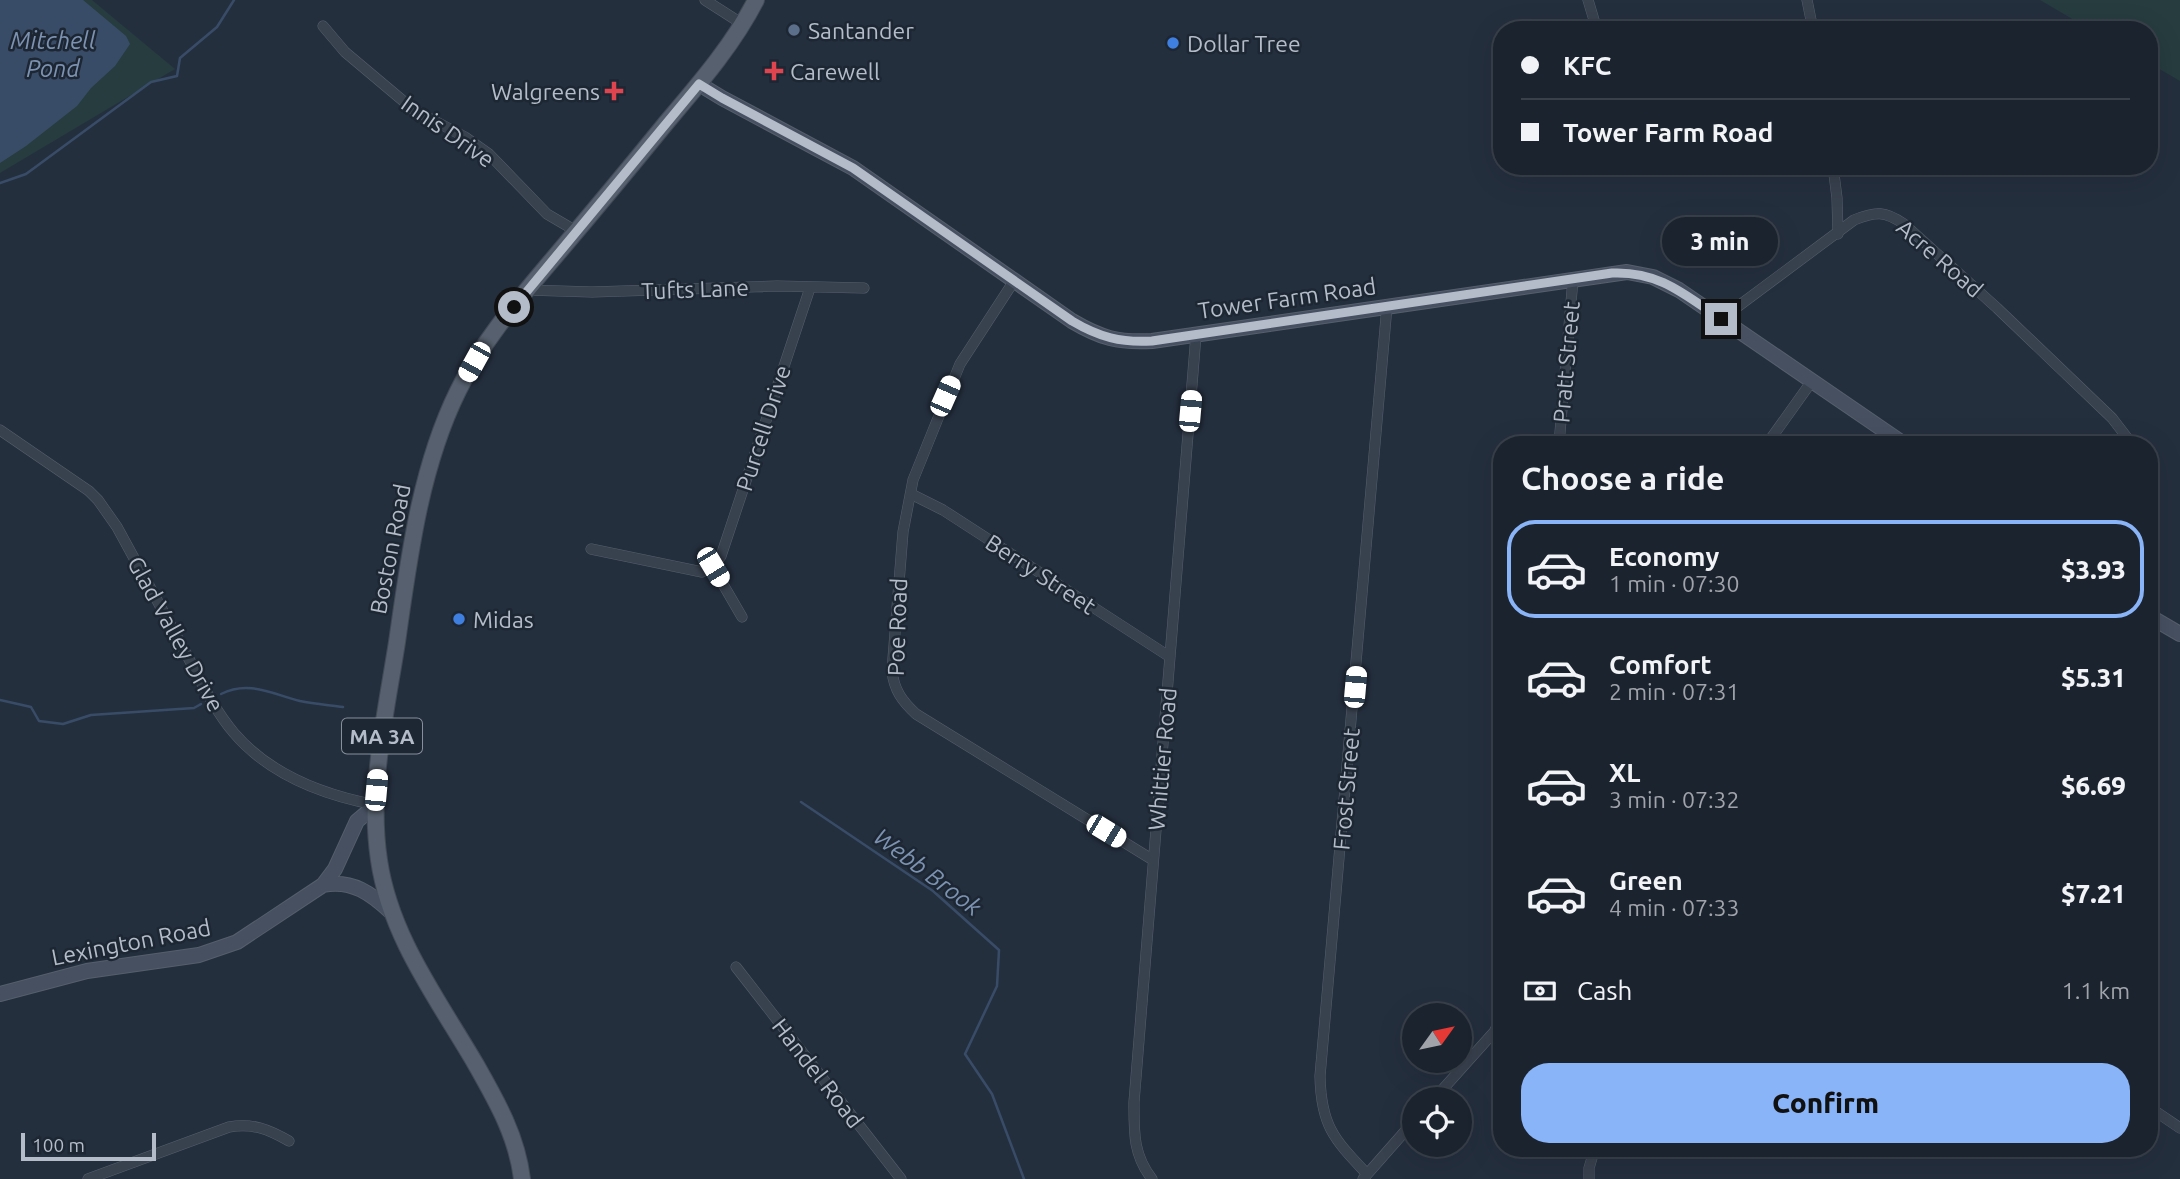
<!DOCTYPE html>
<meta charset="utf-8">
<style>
:root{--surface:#1b232e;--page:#242b36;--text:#f1f3f6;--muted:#a0a4aa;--line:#39404a;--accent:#8ab4f8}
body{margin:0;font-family:Ubuntu,sans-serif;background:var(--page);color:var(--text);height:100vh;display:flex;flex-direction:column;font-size:26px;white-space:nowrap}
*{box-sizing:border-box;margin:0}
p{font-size:23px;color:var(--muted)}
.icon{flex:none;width:38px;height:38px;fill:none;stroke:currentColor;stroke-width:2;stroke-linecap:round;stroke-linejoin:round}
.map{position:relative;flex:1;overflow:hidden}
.sheet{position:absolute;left:1493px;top:436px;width:665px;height:721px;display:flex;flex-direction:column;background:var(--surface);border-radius:28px;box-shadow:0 7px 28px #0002,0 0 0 2px var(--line)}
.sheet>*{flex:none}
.top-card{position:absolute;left:1493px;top:21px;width:665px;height:154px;border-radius:28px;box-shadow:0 7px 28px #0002,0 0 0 2px var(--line);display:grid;align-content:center;height:154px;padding:0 28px;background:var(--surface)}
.needle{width:46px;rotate:57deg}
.buttons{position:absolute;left:1402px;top:1003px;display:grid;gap:14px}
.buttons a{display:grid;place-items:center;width:70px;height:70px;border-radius:50%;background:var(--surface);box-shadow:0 7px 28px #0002,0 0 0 2px var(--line);font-size:35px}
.scale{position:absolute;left:21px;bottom:18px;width:135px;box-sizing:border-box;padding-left:7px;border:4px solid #b4bcc9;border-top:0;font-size:19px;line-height:24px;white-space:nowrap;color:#b4bcc9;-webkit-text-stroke:5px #1d2633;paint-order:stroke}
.end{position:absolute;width:32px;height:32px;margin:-16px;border:9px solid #b4bcc9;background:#111;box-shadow:0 0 0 4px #111}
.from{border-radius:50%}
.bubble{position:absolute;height:49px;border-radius:24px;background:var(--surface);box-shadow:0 7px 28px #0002,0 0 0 2px var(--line);font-size:23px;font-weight:800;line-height:49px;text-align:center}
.car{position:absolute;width:21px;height:42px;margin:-21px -10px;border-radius:9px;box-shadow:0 0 5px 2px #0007;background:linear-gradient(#fff 24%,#345 0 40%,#fff 0 76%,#345 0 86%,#fff 0)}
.top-card b{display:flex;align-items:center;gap:24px;height:66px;font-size:26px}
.top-card b+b{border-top:2px solid var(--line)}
.top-card i{width:18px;height:18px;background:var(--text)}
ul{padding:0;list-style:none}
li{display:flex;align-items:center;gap:21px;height:98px;margin:0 14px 10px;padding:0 14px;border:4px solid transparent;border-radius:28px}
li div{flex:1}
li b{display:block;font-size:26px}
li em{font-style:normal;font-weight:800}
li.selected{border-color:var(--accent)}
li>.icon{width:63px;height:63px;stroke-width:1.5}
h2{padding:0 28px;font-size:32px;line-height:84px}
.pay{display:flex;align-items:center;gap:18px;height:77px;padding:0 28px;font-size:26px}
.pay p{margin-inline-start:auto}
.action{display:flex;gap:14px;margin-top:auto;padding:14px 28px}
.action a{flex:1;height:80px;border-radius:28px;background:var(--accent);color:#111;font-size:28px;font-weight:800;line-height:80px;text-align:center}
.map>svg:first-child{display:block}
.green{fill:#263c3f}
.water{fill:#394c67}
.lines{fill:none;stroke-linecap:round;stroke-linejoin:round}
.stream{stroke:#394c67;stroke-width:2.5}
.street-casing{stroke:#565f6c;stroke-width:11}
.secondary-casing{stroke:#565f6c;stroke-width:16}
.primary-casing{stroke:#414a57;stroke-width:18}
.street{stroke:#38414e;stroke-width:10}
.secondary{stroke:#465061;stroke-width:14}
.primary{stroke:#56606e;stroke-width:16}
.route{stroke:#b4bcc9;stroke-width:9}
.service-dot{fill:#5c6f8a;stroke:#1d2633;stroke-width:2.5}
.shop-dot{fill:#3f7fe0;stroke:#1d2633;stroke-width:2.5}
.health-dot{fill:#e0444e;stroke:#1d2633;stroke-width:2.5}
.labels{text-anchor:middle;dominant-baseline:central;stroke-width:5;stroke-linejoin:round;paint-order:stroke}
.shield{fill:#1d2633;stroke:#878f9c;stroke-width:2}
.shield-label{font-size:21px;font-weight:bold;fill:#b4bcc9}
.poi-label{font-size:23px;fill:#b4bcc9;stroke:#1d2633;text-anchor:start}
.street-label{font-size:23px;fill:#b4bcc9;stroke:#1d2633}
.water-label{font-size:24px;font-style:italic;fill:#7c92b1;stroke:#1d2633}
</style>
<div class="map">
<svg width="2180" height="1179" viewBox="0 0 2180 1179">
<rect width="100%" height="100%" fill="#242f3e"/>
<path class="green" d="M0,0H92L175,69L0,173Z
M2040,0H2180V81L2149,63V30H2091Z"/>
<path class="water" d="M0,0H83L126,36L130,44L115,66L91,88L77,106L26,146L0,163Z"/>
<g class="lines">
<path class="stream" d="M0,183L26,174L151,82L177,76L180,58L217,27L234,0
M221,694C249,680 272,694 300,701C314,704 329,705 343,707
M0,700L31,707L39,721L63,724L91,715L194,708L201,704
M801,802L933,891L999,950L997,986L965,1054L992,1094L1024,1179"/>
<defs>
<path id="street" d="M705,0L744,25
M1588,0L1597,30
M1807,0L1813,30
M323,26L345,52L414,110L465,137L489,154L547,214L576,231
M1833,166L1837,198L1838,234
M1014,281L960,364L913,480L903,532L892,671C894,690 902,701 916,714L1153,860
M527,290L592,292L777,286L864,288
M1721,319L1854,220C1876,211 1885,211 1904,224L1997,308L2112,418L2132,444
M0,430L89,491L98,500L117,527C139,567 160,606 182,646C198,675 212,707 234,733C270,775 323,795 376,805
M1559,444L1573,279
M1767,444L1812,381
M911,494L943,510L1170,657
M591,549L702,572L713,567L742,617
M713,567L721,556L810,288
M736,967L901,1179
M1434,1099L1494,1032L1502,1017
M2149,1107L2180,1128
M1367,1174C1334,1139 1321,1126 1320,1076L1387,306
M88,1179L229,1127C253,1123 268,1129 289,1141
M1152,1179C1133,1155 1134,1132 1134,1102L1196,335
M1363,1179L1414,1121
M1589,1179V1168L1595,1148"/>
<path id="secondary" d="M699,84L722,98L853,168L1072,321C1101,338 1118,343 1152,341L1627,272L1653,277L1679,290L1904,444
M2149,616L2180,634
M323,885C352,879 372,894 392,913
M0,994L87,971L199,955L237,942L323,885L335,869L357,821L376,805"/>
<path id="primary" d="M522,1179C517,1136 496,1100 475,1063C437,998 390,936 379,860C368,788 386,713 397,642C409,558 420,468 458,391C480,345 514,305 547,266C587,219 627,171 666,123C699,84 733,45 756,0"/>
</defs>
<use href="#street" class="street-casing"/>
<use href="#secondary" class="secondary-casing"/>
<use href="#primary" class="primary-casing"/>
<use href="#street" class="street"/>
<use href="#secondary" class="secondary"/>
<use href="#primary" class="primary"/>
</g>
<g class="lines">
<path class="route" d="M514,307L699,84L722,98L853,168L1072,321C1099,337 1121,343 1152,341L1612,273C1659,271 1684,294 1721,319"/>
</g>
<circle class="service-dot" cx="794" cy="30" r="7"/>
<g class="shop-dot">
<circle cx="1173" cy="43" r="7"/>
<circle cx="459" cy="619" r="7"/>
</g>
<g class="health-dot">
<path d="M770.5 60.5h7v7h7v7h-7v7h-7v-7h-7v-7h7z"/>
<path d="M610.5 80.5h7v7h7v7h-7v7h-7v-7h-7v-7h7z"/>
</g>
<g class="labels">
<rect class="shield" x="342" y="718.5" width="80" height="35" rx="5"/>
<g class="shield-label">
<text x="382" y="736">MA 3A</text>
</g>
<g class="poi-label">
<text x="808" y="30">Santander</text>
<text x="1187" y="43">Dollar Tree</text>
<text x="790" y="71">Carewell</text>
<text x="600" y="91" text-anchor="end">Walgreens</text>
<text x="473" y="619">Midas</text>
</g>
<g class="street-label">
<text transform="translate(448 131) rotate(35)">Innis Drive</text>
<text transform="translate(1940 258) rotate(41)">Acre Road</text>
<text transform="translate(695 289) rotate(-2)">Tufts Lane</text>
<text transform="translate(1287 298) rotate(-8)">Tower Farm Road</text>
<text transform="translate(1566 362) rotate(-85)">Pratt Street</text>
<text transform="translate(763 428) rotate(-72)">Purcell Drive</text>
<text transform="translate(390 549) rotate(-79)">Boston Road</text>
<text transform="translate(1041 574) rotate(33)">Berry Street</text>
<text transform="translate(897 627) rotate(-88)">Poe Road</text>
<text transform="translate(176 634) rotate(61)">Glad Valley Drive</text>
<text transform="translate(1162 759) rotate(-85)">Whittier Road</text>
<text transform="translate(1346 789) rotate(-85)">Frost Street</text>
<text transform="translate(131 942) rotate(-11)">Lexington Road</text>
<text transform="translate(818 1073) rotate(52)">Handel Road</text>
</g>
<g class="water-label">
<text x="53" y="40">Mitchell<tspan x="53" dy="28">Pond</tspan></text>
<text transform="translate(928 872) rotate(37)">Webb Brook</text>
</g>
</g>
</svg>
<div class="buttons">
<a><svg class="needle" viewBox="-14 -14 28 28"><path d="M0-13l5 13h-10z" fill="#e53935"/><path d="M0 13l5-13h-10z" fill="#a0a4aa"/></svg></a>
<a><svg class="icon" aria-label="locate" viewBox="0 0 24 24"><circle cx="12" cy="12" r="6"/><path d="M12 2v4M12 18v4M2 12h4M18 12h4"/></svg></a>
</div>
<div class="scale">100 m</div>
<i class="end from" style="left:514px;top:307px"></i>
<i class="end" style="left:1721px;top:319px"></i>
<div class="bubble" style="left:1662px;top:217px;width:116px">3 min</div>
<i class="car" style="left:474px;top:362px;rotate:209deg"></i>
<i class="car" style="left:945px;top:396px;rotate:24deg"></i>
<i class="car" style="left:1190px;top:411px;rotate:5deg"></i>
<i class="car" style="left:713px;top:567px;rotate:149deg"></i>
<i class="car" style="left:1355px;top:687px;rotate:5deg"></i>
<i class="car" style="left:376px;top:790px;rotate:5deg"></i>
<i class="car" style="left:1106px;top:831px;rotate:121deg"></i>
<div class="top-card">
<b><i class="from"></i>KFC</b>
<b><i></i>Tower Farm Road</b>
</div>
<section class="sheet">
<h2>Choose a ride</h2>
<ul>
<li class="selected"><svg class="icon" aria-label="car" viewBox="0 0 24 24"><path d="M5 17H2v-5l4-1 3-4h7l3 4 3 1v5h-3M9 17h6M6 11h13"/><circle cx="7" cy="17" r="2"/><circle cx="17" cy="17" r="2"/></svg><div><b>Economy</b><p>1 min · 07:30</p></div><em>$3.93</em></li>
<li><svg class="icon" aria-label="car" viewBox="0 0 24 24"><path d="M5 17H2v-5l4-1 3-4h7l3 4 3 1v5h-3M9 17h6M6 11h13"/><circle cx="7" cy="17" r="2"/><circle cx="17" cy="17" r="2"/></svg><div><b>Comfort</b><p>2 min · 07:31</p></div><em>$5.31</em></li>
<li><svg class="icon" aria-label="car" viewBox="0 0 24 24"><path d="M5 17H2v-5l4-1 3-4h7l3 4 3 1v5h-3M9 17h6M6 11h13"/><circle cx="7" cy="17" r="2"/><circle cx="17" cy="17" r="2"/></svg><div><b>XL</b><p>3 min · 07:32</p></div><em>$6.69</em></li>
<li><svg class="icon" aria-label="car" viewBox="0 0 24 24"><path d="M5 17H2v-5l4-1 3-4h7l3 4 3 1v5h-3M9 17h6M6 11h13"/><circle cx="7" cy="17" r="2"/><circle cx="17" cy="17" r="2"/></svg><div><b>Green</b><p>4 min · 07:33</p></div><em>$7.21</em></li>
</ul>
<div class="pay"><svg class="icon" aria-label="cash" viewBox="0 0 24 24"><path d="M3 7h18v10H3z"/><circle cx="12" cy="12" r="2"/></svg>Cash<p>1.1 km</p></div>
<div class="action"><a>Confirm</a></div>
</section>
</div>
